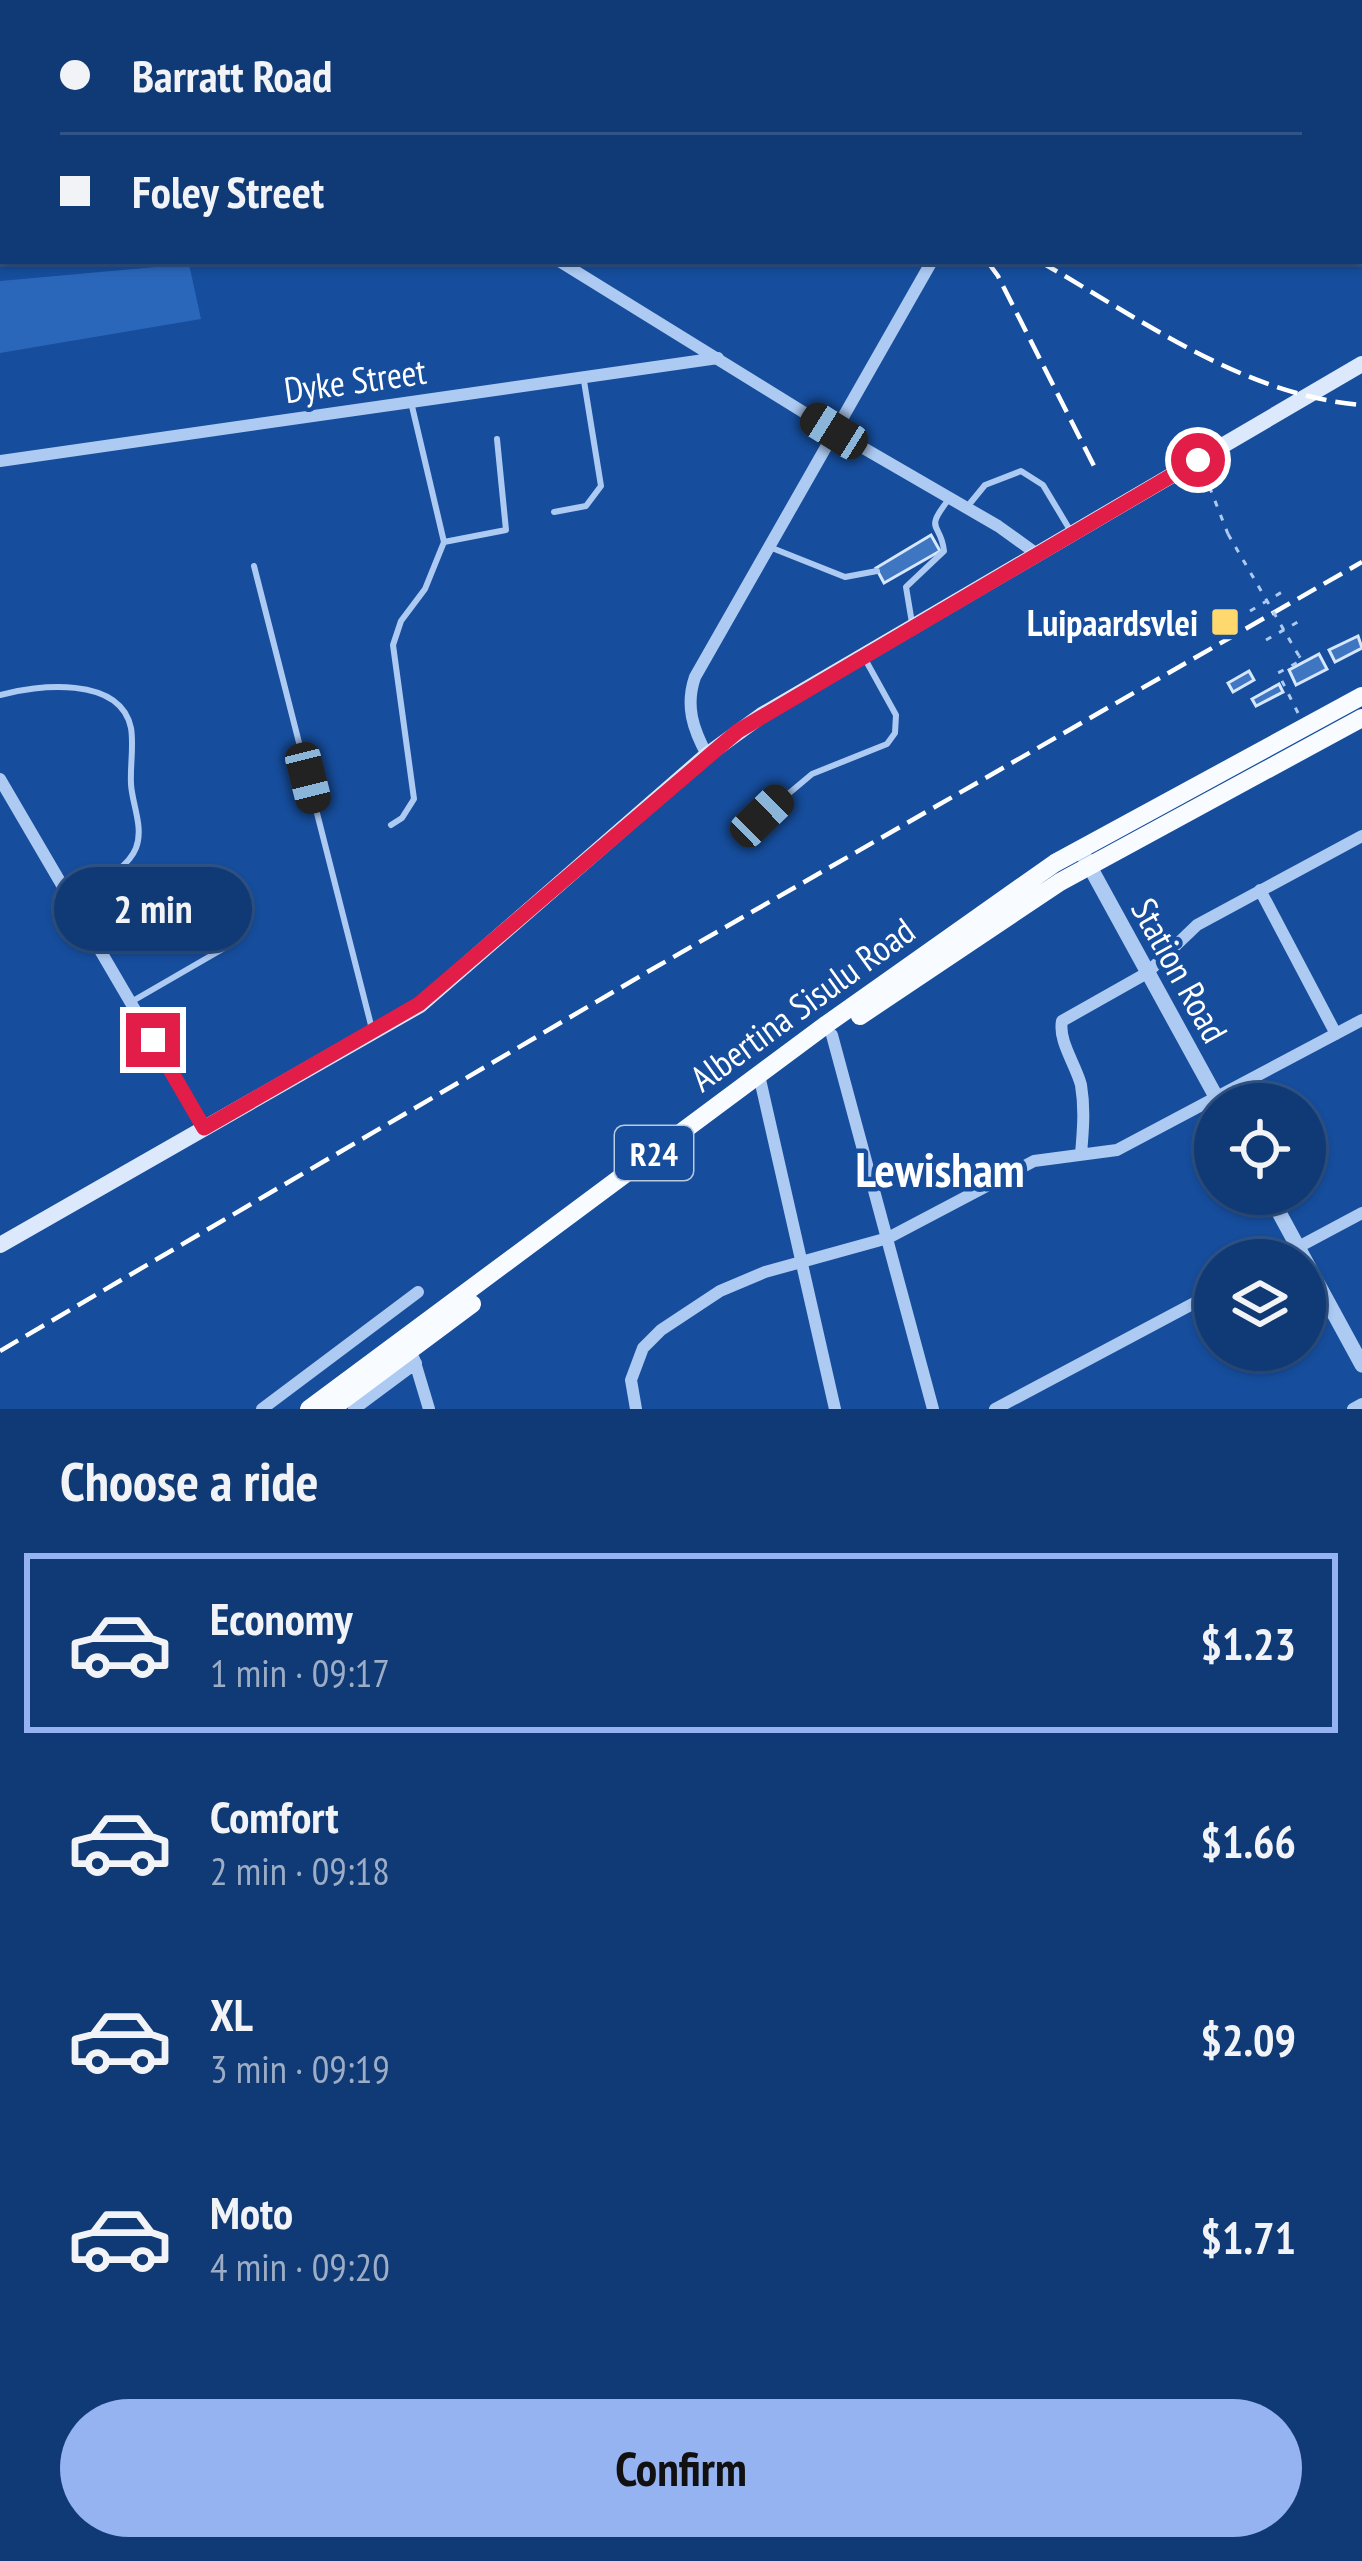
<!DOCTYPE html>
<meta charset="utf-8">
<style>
:root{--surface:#103a75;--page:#19417a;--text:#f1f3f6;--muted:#9cadc5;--line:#305487;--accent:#95b2f1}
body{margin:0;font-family:"PT Sans Narrow",sans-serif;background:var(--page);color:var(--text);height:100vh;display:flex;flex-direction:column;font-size:45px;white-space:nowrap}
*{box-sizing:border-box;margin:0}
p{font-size:39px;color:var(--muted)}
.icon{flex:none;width:66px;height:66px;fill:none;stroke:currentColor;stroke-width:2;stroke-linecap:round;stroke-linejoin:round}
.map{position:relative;height:1409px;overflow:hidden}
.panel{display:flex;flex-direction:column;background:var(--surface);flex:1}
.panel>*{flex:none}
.top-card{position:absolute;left:0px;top:0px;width:1362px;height:264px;box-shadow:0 3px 9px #0004,0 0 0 3px var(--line);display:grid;align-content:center;height:264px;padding:0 60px;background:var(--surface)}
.buttons{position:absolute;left:1194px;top:1083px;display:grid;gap:24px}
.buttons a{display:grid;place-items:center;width:132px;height:132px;border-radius:50%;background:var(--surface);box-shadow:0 3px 9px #0004,0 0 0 3px var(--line);font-size:60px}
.end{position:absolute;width:54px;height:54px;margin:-27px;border:15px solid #e11d48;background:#fff;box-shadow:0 0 0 6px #fff}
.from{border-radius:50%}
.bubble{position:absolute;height:84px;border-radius:42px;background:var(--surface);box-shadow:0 3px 9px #0004,0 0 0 3px var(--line);font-size:39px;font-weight:700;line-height:84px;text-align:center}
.car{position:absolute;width:36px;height:72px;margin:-36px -18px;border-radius:15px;box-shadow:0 0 9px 3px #0007;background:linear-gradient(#222 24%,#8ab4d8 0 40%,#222 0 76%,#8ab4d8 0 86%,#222 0)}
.top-card b{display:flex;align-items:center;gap:42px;height:114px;font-size:45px}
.top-card b+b{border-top:3px solid var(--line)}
.top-card i{width:30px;height:30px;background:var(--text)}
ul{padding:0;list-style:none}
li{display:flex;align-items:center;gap:36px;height:180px;margin:0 24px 18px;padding:0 36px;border:6px solid transparent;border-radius:0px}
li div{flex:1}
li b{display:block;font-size:45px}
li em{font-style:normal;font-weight:700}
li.active{border-color:var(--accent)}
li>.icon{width:108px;height:108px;stroke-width:1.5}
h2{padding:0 60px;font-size:54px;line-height:144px}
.button{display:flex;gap:24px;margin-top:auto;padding:24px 60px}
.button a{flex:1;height:138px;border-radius:72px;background:var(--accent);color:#111;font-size:48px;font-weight:700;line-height:138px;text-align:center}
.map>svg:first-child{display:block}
.green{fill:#2a66b9}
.building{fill:#3f76c2;stroke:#d5e6fd;stroke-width:3}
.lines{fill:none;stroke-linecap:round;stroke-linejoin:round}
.path{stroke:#adcaf2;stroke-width:3;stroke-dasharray:6 9;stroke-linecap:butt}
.service{stroke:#adcaf2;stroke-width:6}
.minor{stroke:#adcaf2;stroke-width:12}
.tertiary{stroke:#adcaf2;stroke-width:15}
.secondary{stroke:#dce9fc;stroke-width:16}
.primary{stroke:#f8fbff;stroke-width:18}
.rail{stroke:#fff;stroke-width:4.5;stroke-dasharray:21 9;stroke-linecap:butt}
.path-bridge{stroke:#adcaf2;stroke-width:3;stroke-dasharray:6 9;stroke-linecap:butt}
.route{stroke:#e11d48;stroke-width:15}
.poi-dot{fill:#ffd96e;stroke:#164d9c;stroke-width:4.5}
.labels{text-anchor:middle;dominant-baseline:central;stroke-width:9;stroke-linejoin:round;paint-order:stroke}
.shield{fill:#164d9c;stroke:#b9cae1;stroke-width:3}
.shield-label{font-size:33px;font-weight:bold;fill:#fff}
.street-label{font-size:36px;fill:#fff;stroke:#164d9c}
.poi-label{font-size:36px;font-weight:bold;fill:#fff;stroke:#164d9c;text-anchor:end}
.district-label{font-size:48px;font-weight:bold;fill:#fff;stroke:#164d9c}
</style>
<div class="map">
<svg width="1362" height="1409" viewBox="0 0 1362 1409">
<rect width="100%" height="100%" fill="#164d9c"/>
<path class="green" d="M189,264L201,319L0,353V281Z"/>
<path class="building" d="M931,535L940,551L884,583L876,568Z
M1358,636L1362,648L1335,662L1329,650Z
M1319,654L1327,669L1296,685L1289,670Z
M1249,671L1254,680L1233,692L1228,683Z
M1279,684L1283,692L1256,706L1252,699Z"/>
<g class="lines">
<path class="path" d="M1204,473L1228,534
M1250,611L1287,589
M1266,640L1303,619
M1298,713L1278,673L1302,660L1299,656"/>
<path class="service" d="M1359,97L1362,92
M967,507L985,485L1021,471L1043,485L1070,530
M554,512L586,506L601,486L584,381
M444,542L506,530L497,439
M772,548L845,577L877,571
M254,566L372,1029
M912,623L906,587L944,551C941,522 923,532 949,499
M0,695C36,685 120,675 131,728C134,746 130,765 131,784C132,804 144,827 136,848C127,871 92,886 72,900
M762,816L812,774L887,744L895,733L896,715L865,659
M391,825L402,818L414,799L393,645L401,621L425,589L444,542L411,402
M131,1002L233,943"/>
<path class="minor" d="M128,0L129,3
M1073,0L1078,3
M1359,167L1362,169
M559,261L834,431L998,526L1037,554
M0,461L718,358
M707,755C693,729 685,706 695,677L932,261
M0,779L204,1128
M1260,890L1336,1034
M832,1035L933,1409
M759,1075L835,1409
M1081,1154C1083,1131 1085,1109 1081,1085C1076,1065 1058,1041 1062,1021L1147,973L1197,925L1362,836
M1274,1260L1362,1213
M414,1359L429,1409
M262,1409L418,1292
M354,1409L416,1363
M636,1409L631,1380L643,1348L661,1330L720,1291L765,1272L888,1238L1034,1161L1117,1150L1362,1020
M995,1409L1215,1292
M1353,1409L1362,1404"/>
<path class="tertiary" d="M1084,856L1220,1104
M1269,1194L1362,1365"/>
<path class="secondary" d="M0,1245L420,1005L707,755L762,715L1362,364"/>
<path class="primary" d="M860,1016L1060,882L1362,718
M309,1409L827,1024L1055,863L1362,696
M331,1409L472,1304"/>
<path class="rail" d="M580,0L585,3
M987,261L998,276L1095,468
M1039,261C1141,319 1242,395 1362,405
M0,1351L649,971L1362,562"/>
<path class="path-bridge" d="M1228,534L1299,656"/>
</g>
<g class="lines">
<path class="route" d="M153,1040L204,1128L419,1004L738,731L1198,460"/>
</g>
<rect class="poi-dot" x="1210" y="607" width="30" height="30" rx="6"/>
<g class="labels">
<rect class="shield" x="615" y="1126" width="78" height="54" rx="9"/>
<g class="shield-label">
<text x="654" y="1153">R24</text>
</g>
<g class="street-label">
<text transform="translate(355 380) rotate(-8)">Dyke Street</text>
<text transform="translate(1180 970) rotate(61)">Station Road</text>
<text transform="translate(802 1004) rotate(-36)">Albertina Sisulu Road</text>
</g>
<g class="poi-label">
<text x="1198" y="622">Luipaardsvlei</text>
</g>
<g class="district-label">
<text x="940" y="1169">Lewisham</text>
</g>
</g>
</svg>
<div class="buttons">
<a><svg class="icon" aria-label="locate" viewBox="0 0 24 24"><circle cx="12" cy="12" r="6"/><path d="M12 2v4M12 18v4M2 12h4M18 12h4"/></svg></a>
<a><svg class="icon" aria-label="layers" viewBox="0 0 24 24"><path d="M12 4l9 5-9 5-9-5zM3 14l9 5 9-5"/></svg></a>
</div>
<i class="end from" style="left:1198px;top:460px"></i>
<i class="end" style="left:153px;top:1040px"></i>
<div class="bubble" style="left:54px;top:867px;width:198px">2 min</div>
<i class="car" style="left:834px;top:431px;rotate:302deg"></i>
<i class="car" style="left:308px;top:778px;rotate:166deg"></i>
<i class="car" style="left:762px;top:816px;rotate:46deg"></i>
<div class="top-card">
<b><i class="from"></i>Barratt Road</b>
<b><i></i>Foley Street</b>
</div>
</div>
<section class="panel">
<h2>Choose a ride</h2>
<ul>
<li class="active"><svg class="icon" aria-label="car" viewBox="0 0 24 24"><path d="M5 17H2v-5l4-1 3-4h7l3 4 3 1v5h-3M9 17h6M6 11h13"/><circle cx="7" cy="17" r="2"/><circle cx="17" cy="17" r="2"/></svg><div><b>Economy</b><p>1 min · 09:17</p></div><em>$1.23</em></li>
<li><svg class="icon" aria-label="car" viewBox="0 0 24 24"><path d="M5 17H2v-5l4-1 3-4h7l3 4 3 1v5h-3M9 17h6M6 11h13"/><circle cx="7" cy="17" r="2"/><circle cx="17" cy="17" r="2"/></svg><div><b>Comfort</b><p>2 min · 09:18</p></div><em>$1.66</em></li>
<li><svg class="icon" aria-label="car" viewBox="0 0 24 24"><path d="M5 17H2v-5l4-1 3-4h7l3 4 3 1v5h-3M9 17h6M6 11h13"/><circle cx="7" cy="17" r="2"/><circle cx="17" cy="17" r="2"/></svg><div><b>XL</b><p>3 min · 09:19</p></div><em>$2.09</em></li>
<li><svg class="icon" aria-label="car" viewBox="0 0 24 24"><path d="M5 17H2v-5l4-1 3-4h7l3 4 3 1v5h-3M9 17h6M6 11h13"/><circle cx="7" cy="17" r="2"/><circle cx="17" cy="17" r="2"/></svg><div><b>Moto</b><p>4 min · 09:20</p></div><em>$1.71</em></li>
</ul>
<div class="button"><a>Confirm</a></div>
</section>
